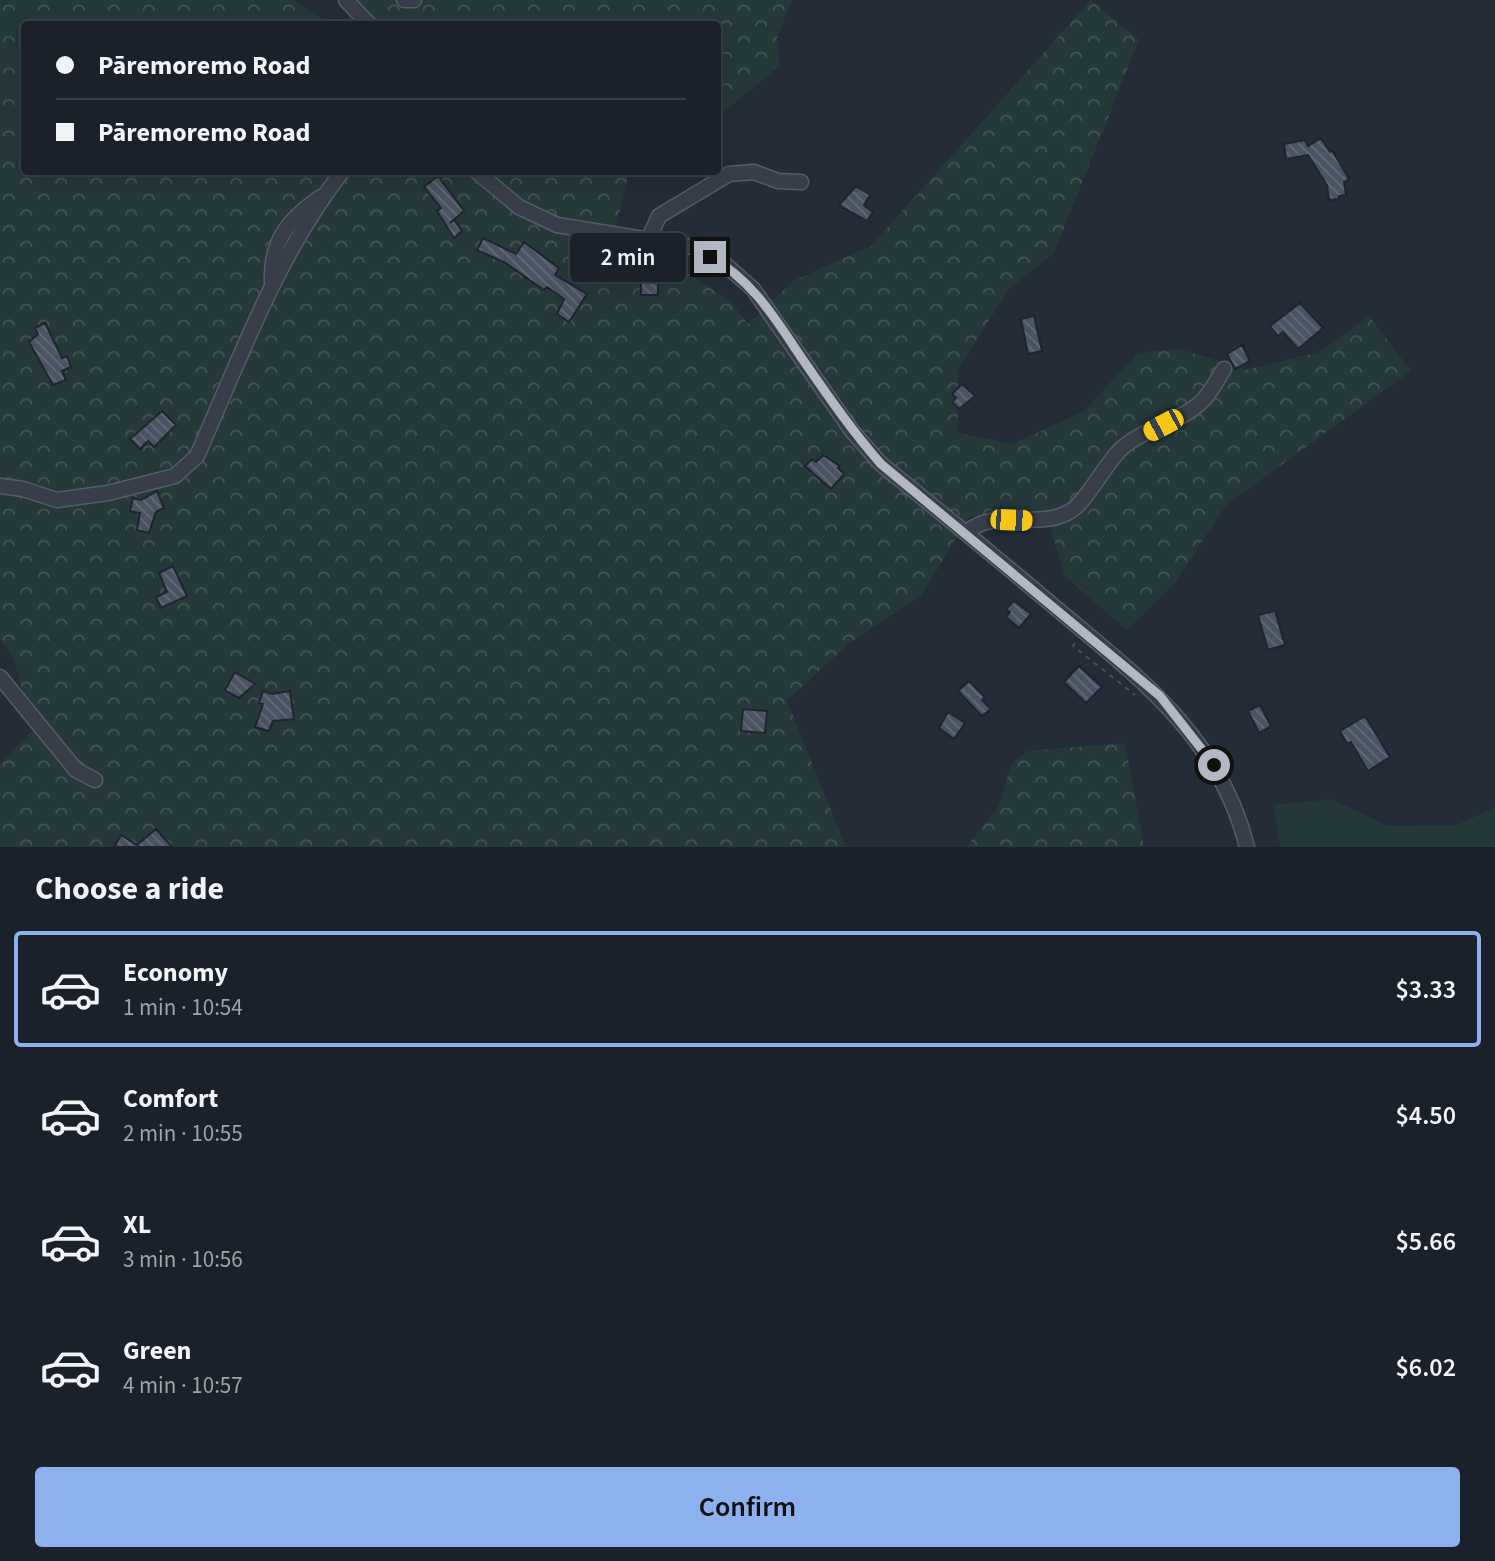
<!DOCTYPE html>
<meta charset="utf-8">
<style>
:root{--surface:#1b212a;--page:#242932;--text:#f1f3f6;--muted:#a0a3a8;--line:#393e47;--accent:#8db0ef}
body{margin:0;font-family:"Source Sans 3",sans-serif;background:var(--page);color:var(--text);height:100vh;display:flex;flex-direction:column;font-size:26px;white-space:nowrap}
*{box-sizing:border-box;margin:0}
p{font-size:23px;color:var(--muted)}
.icon{flex:none;width:38px;height:38px;fill:none;stroke:currentColor;stroke-width:2;stroke-linecap:round;stroke-linejoin:round}
.map{position:relative;height:847px;overflow:hidden}
.sheet{display:flex;flex-direction:column;background:var(--surface);flex:1}
.sheet>*{flex:none}
.banner{position:absolute;left:21px;top:21px;width:700px;height:154px;border-radius:7px;box-shadow:0 7px 28px #0002,0 0 0 2px var(--line);display:grid;align-content:center;height:154px;padding:0 35px;background:var(--surface)}
.end{position:absolute;width:32px;height:32px;margin:-16px;border:9px solid #b2b9c5;background:#111;box-shadow:0 0 0 4px #111}
.from{border-radius:50%}
.bubble{position:absolute;height:49px;border-radius:7px;background:var(--surface);box-shadow:0 7px 28px #0002,0 0 0 2px var(--line);font-size:23px;font-weight:600;line-height:49px;text-align:center}
.car{position:absolute;width:21px;height:42px;margin:-21px -10px;border-radius:9px;box-shadow:0 0 5px 2px #0007;background:linear-gradient(#f5c518 24%,#345 0 40%,#f5c518 0 76%,#345 0 86%,#f5c518 0)}
.banner b{display:flex;align-items:center;gap:24px;height:66px;font-size:26px}
.banner b+b{border-top:2px solid var(--line)}
.banner i{width:18px;height:18px;background:var(--text)}
ul{padding:0;list-style:none}
li{display:flex;align-items:center;gap:21px;height:116px;margin:0 14px 10px;padding:0 21px;border:4px solid transparent;border-radius:7px}
li div{flex:1}
li b{display:block;font-size:26px}
li em{font-style:normal;font-weight:600}
li.active{border-color:var(--accent)}
li>.icon{width:63px;height:63px;stroke-width:1.5}
h2{padding:0 35px;font-size:32px;line-height:84px}
.primary-button{display:flex;gap:14px;margin-top:auto;padding:14px 35px}
.primary-button a{flex:1;height:80px;border-radius:7px;background:var(--accent);color:#111;font-size:28px;font-weight:600;line-height:80px;text-align:center}
.map>svg:first-child{display:block}
.green{fill:#26393a}
.forest{fill:url(#forest-crowns)}
.building{fill:url(#building-back-hatch);stroke:#1e2530;stroke-width:2}
.lines{fill:none;stroke-linecap:round;stroke-linejoin:round}
.minor-casing{stroke:#555c67;stroke-width:17}
.path{stroke:#435457;stroke-width:2;stroke-dasharray:5 5;stroke-linecap:butt}
.minor{stroke:#373e49;stroke-width:14}
.route{stroke:#b2b9c5;stroke-width:9}
</style>
<div class="map">
<svg width="1495" height="847" viewBox="0 0 1495 847">
<defs>
<pattern id="forest-crowns" width="20" height="18" patternUnits="userSpaceOnUse" patternTransform="scale(1.75)"><rect width="20" height="18" fill="#26393a"/><path d="M2 6a3 3 0 1 1 6 0M12 15a3 3 0 1 1 6 0" fill="none" stroke="#435455"/></pattern>
<pattern id="building-back-hatch" width="6" height="6" patternUnits="userSpaceOnUse" patternTransform="scale(1.75)"><rect width="6" height="6" fill="#4a5362"/><path d="M-1 5l2 2M0 0l6 6M5-1l2 2" fill="none" stroke="#626a77"/></pattern>
</defs>
<rect width="100%" height="100%" fill="#242c38"/>
<path class="green" d="M1332,799L1388,826L1457,825L1495,807V847H1280L1273,805Z"/>
<path class="forest" d="M0,0H294L331,24H24V172H629L609,256L677,266L730,301L748,324L793,281L871,246L1091,0L1139,40L1054,253L1009,289L958,369V433L1013,444L1084,411L1138,353L1180,349L1246,370L1319,352L1369,316L1411,371L1226,505L1174,584L1127,630L1064,575L1048,518L970,516L921,596L848,644L787,701L846,847H0V764L34,729L13,658L0,639Z
M351,0H792L777,38L780,65L718,117V24H347Z
M1125,743L1144,847H966L999,806L1011,764L1028,751Z"/>
<path class="building" d="M1321,138L1330,152L1332,150L1349,179L1344,182L1346,195L1339,196V199L1329,200L1327,185L1308,155L1286,159L1284,144L1305,140L1308,146Z
M438,176L464,211L450,223L454,220L462,231L454,238L437,211L441,208L424,187Z
M856,186L870,195L864,205L873,212L867,221L839,205Z
M483,238L516,254L524,242L559,268L555,275L587,294L569,322L557,314L564,299L547,287L544,290L504,262L477,250Z
M641,279H658V295H641Z
M1300,303L1323,328L1298,349L1283,332L1278,336L1270,326Z
M1034,316L1042,351L1028,354L1021,319Z
M45,323L62,358L67,356L71,367L62,371L66,380L53,385L29,342L38,334L35,328Z
M1242,345L1250,361L1235,369L1227,354Z
M962,384L975,396L959,409L952,402L956,398L952,394Z
M162,411L176,425L154,447L148,441L140,449L130,439Z
M823,455L840,466L838,468L844,474L831,489L805,466L812,459L816,462Z
M157,491L164,508L156,512L149,533L137,530L140,513L130,511L133,498L141,500Z
M173,566L187,596L161,608L156,597L167,592L159,573Z
M1014,601L1031,614L1019,628L1006,617L1010,612L1006,609Z
M1275,611L1285,645L1268,650L1258,615Z
M1079,666L1102,687L1086,703L1064,682Z
M235,672L255,684L239,698L225,690Z
M969,681L985,697L982,700L991,709L982,716L958,691Z
M263,691L272,694L290,691L294,719L273,721L269,731L255,727L263,704L259,703Z
M1260,705L1271,726L1259,733L1248,711Z
M743,709L767,711L765,733L741,731Z
M948,712L965,723L954,739L939,728Z
M1365,716L1390,757L1368,771L1351,742L1347,744L1340,731Z
M156,829L172,847H114L121,835L137,845Z"/>
<g class="lines">
<defs>
<path id="minor" d="M346,0L369,24
M404,0H414
M477,172L519,207L557,225L693,247L727,266L753,289L852,431L881,464C938,510 994,556 1050,603C1134,674 1219,734 1247,847
M649,238L659,216L729,174L754,172L778,181L801,182
M272,283C270,242 288,219 321,197
M0,486L23,489L57,500L108,493L175,476L197,456C240,359 277,255 342,172
M966,533C994,507 1037,530 1069,512C1085,504 1104,466 1120,450C1142,429 1176,424 1199,404C1209,396 1217,380 1224,369
M0,677L76,770L95,780"/>
</defs>
<use href="#minor" class="minor-casing"/>
<path class="path" d="M1075,643L1073,646L1135,695"/>
<use href="#minor" class="minor"/>
</g>
<g class="lines">
<path class="route" d="M710,257C753,280 776,320 803,360C828,396 852,431 881,464L1160,696L1214,765"/>
</g>
</svg>
<i class="end from" style="left:1214px;top:765px"></i>
<i class="end" style="left:710px;top:257px"></i>
<div class="bubble" style="left:570px;top:233px;width:116px">2 min</div>
<i class="car" style="left:1163px;top:425px;rotate:242deg"></i>
<i class="car" style="left:1011px;top:520px;rotate:92deg"></i>
<div class="banner">
<b><i class="from"></i>Pāremoremo Road</b>
<b><i></i>Pāremoremo Road</b>
</div>
</div>
<section class="sheet">
<h2>Choose a ride</h2>
<ul>
<li class="active"><svg class="icon" aria-label="car" viewBox="0 0 24 24"><path d="M5 17H2v-5l4-1 3-4h7l3 4 3 1v5h-3M9 17h6M6 11h13"/><circle cx="7" cy="17" r="2"/><circle cx="17" cy="17" r="2"/></svg><div><b>Economy</b><p>1 min · 10:54</p></div><em>$3.33</em></li>
<li><svg class="icon" aria-label="car" viewBox="0 0 24 24"><path d="M5 17H2v-5l4-1 3-4h7l3 4 3 1v5h-3M9 17h6M6 11h13"/><circle cx="7" cy="17" r="2"/><circle cx="17" cy="17" r="2"/></svg><div><b>Comfort</b><p>2 min · 10:55</p></div><em>$4.50</em></li>
<li><svg class="icon" aria-label="car" viewBox="0 0 24 24"><path d="M5 17H2v-5l4-1 3-4h7l3 4 3 1v5h-3M9 17h6M6 11h13"/><circle cx="7" cy="17" r="2"/><circle cx="17" cy="17" r="2"/></svg><div><b>XL</b><p>3 min · 10:56</p></div><em>$5.66</em></li>
<li><svg class="icon" aria-label="car" viewBox="0 0 24 24"><path d="M5 17H2v-5l4-1 3-4h7l3 4 3 1v5h-3M9 17h6M6 11h13"/><circle cx="7" cy="17" r="2"/><circle cx="17" cy="17" r="2"/></svg><div><b>Green</b><p>4 min · 10:57</p></div><em>$6.02</em></li>
</ul>
<div class="primary-button"><a>Confirm</a></div>
</section>
